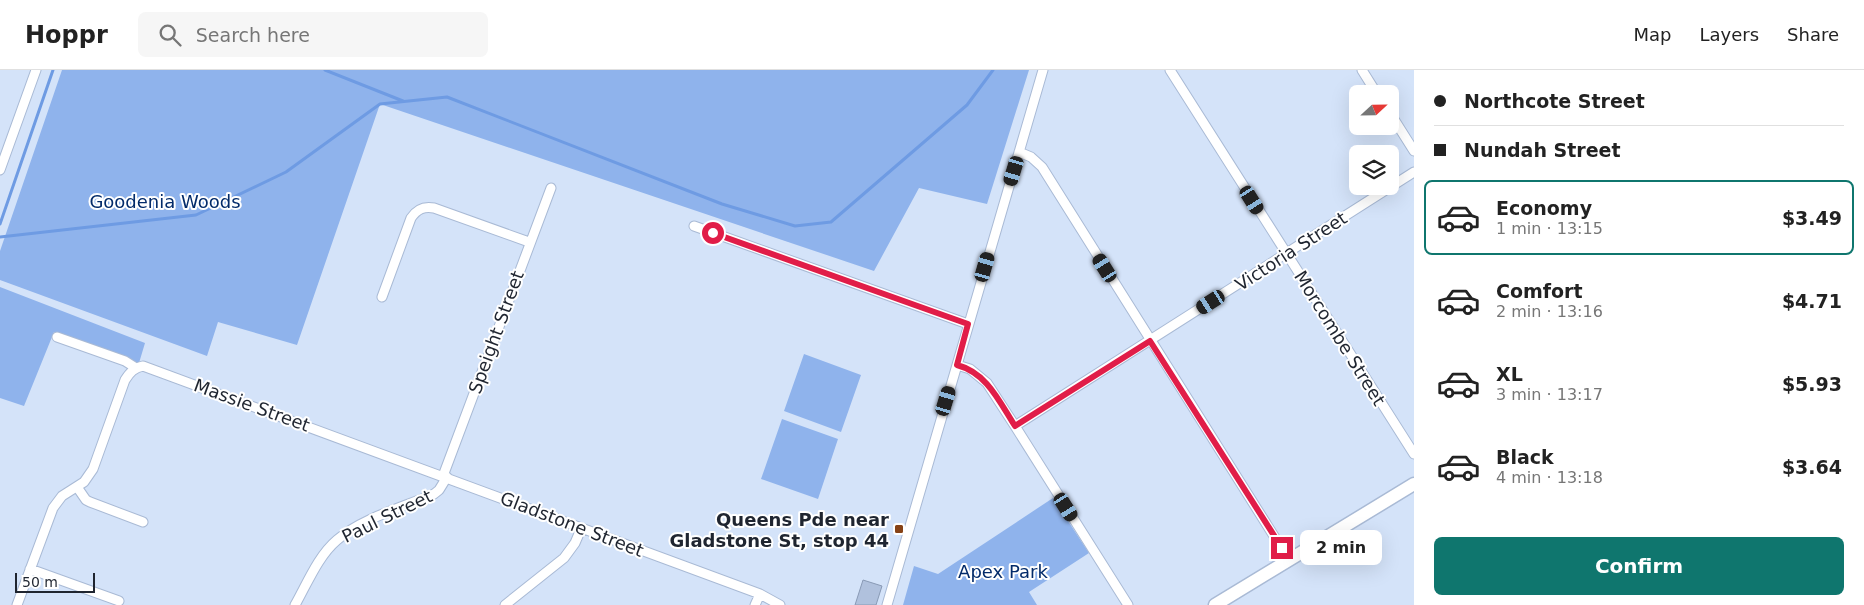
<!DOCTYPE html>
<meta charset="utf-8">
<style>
:root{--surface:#fff;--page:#f6f6f6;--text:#222;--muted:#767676;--line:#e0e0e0;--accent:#0f766e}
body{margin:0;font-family:"DejaVu Sans",sans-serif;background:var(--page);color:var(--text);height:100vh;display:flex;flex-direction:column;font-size:19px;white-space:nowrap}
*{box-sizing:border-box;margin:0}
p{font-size:16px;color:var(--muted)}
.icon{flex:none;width:28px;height:28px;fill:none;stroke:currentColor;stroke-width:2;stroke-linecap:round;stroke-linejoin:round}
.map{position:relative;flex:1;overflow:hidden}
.details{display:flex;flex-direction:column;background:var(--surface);width:450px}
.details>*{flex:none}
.banner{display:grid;align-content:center;height:110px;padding:0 20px;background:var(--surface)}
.needle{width:32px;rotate:68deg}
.tools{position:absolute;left:1349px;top:15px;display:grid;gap:10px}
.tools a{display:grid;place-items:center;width:50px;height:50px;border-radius:8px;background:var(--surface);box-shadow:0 5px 20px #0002;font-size:25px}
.scale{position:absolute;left:15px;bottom:12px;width:80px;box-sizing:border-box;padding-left:5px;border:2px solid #1f2530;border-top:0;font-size:14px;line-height:18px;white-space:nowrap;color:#1f2530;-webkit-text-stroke:4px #fff;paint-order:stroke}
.end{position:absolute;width:22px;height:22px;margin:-11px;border:6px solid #e11d48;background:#fff;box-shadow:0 0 0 2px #fff}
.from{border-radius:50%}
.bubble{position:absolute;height:35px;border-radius:8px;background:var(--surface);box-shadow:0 5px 20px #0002;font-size:16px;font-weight:800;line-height:35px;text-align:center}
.car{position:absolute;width:15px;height:30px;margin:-15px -8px;border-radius:6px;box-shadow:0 0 4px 1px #0007;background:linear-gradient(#222 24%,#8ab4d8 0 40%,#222 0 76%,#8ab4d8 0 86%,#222 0)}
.banner b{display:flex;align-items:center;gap:18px;height:48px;font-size:19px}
.banner b+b{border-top:1px solid var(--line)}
.banner i{width:12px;height:12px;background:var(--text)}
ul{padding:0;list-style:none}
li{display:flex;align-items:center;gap:15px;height:75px;margin:0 10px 8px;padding:0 10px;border:2px solid transparent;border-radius:8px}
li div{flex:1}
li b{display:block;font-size:19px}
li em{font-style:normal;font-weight:800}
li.current{border-color:var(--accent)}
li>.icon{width:45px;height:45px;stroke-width:1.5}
.primary-button{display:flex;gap:10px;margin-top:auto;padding:10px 20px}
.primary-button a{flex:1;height:58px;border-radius:8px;background:var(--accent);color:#fff;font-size:20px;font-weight:800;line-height:58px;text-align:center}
header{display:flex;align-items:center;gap:30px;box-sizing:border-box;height:70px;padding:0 25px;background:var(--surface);border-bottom:1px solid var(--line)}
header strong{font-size:24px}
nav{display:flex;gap:28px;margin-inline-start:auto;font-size:18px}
.search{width:350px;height:45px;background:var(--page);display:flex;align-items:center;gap:12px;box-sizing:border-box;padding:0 18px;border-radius:8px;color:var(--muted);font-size:19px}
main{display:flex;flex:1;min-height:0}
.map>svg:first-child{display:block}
.green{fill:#8fb3ec}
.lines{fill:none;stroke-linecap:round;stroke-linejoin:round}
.stream{stroke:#6e9be3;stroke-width:3}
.building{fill:#b0c1dd;stroke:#899ab5}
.minor-casing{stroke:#a9bad5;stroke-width:11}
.secondary-casing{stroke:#a9bad5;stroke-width:15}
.minor{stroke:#fff;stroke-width:9}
.secondary{stroke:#fff;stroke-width:12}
.route{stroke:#e11d48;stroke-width:6}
.poi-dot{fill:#864216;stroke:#fff;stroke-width:2}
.labels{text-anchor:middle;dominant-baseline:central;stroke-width:4;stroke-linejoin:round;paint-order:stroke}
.park-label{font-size:18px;fill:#032b6a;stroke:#fff}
.street-label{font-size:18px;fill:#1f2530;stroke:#fff}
.poi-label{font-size:18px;font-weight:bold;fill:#1f2530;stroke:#fff;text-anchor:end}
</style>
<header>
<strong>Hoppr</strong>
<div class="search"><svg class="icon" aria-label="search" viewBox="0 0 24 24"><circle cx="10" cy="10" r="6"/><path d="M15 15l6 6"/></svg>Search here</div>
<nav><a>Map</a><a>Layers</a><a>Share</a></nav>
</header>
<main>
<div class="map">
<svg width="1414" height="535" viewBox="0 0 1414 535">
<rect width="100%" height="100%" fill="#d4e3f9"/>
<path class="green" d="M62,0H1029L987,134L919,118L874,201L380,34L297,275L218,252L207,286L0,210V181Z
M0,217L145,273L139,293L54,262L24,336L0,328Z
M804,284L861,305L841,362L784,341Z
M782,349L838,369L818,429L761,409Z
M1053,428L1089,483L1029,522L1037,535H903L914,496L938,504Z"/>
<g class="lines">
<path class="stream" d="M325,0L403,31
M0,154L53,0
M0,167L196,145L286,102L380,34L447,27L722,134L795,156L831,152L967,35L993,0"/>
</g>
<path class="building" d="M863,510L882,516L876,535H855Z"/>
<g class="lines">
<defs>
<path id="minor" d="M1170,0L1414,384
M1362,0L1377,24
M1390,43L1414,81
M1019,82L1031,87L1042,97L1289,490
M0,100L36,0
M694,156L968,254
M382,227L411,148C417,139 424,136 434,138L529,172
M57,267L125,291L136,298
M957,295L970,299L987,313L1015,356L1128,535
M1015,356L1414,102
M443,406L551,118
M77,417L86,430L90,432L143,452
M30,499L119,531
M17,535L53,438L62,426L84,412L93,399L125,310C130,302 134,298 143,296L760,524L780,535
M295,535C307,514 318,486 337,470C362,448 404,437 434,424L439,420L447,407
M505,535L564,488L575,473L581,459
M755,535L760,524
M887,535L1043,0"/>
<path id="secondary" d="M1215,535L1414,414"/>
</defs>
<use href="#minor" class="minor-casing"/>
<use href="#secondary" class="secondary-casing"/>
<use href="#minor" class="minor"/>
<use href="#secondary" class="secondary"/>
</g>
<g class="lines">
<path class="route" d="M713,163L968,254L957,295C987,303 999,331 1015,356L1150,271L1282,478"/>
</g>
<rect class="poi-dot" x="894" y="454" width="10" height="10" rx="2.5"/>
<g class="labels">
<g class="park-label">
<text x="165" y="131">Goodenia Woods</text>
<text x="1003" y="501">Apex Park</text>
</g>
<g class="street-label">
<text transform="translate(1291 181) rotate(-33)">Victoria Street</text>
<text transform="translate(496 262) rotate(-70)">Speight Street</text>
<text transform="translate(1340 268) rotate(58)">Morcombe Street</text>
<text transform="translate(252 335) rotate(20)">Massie Street</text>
<text transform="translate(387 446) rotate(-26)">Paul Street</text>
<text transform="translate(572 454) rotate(21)">Gladstone Street</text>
</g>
<g class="poi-label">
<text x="889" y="449">Queens Pde near<tspan x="889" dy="21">Gladstone St, stop 44</tspan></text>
</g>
</g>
</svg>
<div class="tools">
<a><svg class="needle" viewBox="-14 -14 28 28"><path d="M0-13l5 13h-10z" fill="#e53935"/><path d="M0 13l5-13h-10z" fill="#767676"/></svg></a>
<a><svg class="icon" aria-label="layers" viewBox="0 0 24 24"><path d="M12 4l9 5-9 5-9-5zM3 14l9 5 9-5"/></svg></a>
</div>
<div class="scale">50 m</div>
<i class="end from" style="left:713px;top:163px"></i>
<i class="end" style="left:1282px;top:478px"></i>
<div class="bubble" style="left:1300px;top:460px;width:82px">2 min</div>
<i class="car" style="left:1014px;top:101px;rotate:197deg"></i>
<i class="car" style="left:1252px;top:130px;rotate:148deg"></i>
<i class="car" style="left:985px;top:197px;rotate:16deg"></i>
<i class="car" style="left:1105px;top:198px;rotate:328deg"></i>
<i class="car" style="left:1211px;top:232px;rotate:238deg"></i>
<i class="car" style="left:946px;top:331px;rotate:17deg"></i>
<i class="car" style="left:1066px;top:437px;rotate:148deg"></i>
</div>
<section class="details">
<div class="banner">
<b><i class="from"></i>Northcote Street</b>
<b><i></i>Nundah Street</b>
</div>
<ul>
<li class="current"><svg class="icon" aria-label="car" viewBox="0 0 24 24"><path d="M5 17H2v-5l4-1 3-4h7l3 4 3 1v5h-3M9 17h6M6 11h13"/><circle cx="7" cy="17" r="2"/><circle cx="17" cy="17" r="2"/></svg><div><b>Economy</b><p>1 min · 13:15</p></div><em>$3.49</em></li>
<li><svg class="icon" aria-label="car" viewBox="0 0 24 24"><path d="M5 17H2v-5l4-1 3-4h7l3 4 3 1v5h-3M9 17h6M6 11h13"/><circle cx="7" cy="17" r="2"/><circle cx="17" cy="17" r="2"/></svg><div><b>Comfort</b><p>2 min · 13:16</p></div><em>$4.71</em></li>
<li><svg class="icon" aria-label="car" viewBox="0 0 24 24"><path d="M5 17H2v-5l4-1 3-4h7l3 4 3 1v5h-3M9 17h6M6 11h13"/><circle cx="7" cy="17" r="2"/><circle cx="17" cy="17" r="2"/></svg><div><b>XL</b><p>3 min · 13:17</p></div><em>$5.93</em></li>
<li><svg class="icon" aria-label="car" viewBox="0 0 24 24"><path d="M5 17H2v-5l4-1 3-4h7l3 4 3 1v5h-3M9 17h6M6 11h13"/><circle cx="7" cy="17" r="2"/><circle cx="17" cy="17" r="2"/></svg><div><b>Black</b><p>4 min · 13:18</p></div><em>$3.64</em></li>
</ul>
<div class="primary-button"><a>Confirm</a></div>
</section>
</main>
